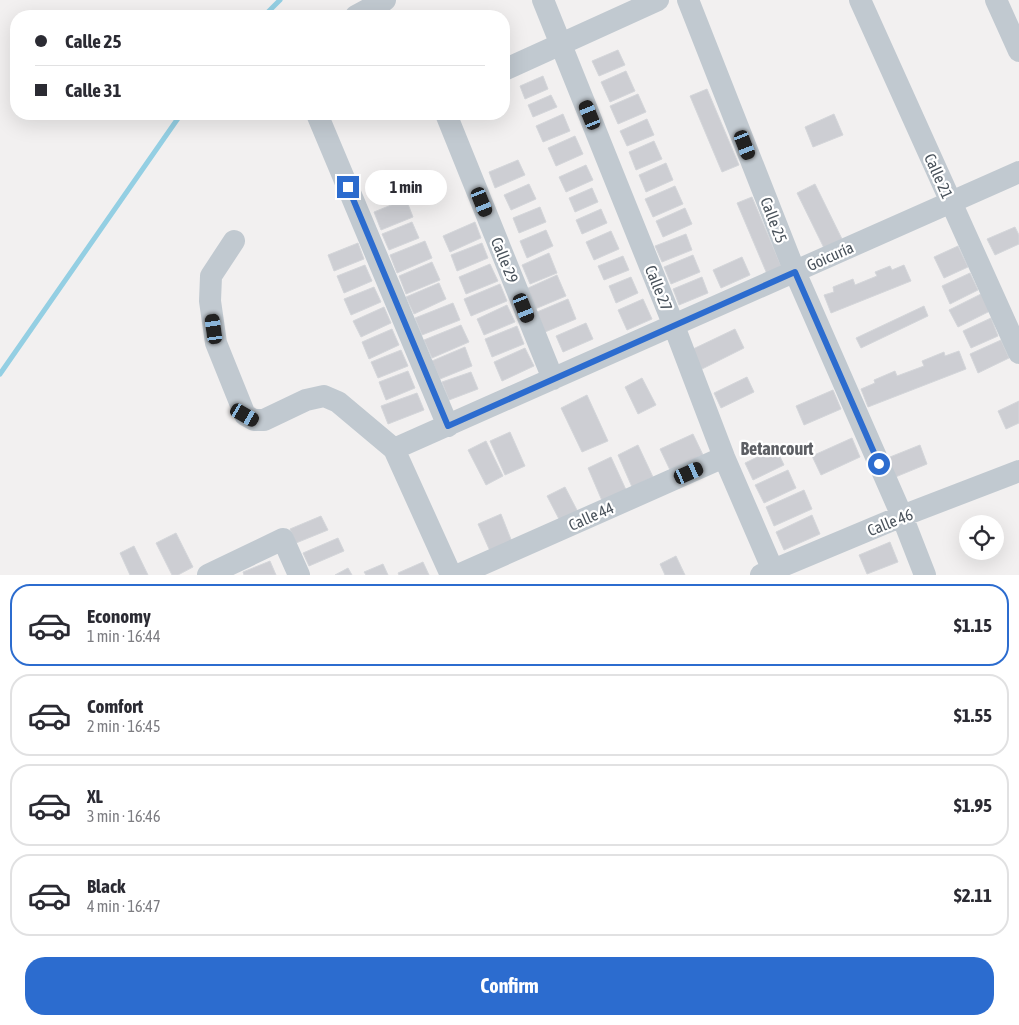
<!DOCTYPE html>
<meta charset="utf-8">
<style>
:root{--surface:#fff;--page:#f7f7f7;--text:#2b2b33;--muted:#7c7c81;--line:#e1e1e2;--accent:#2c6ccf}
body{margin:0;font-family:"Asap Condensed",sans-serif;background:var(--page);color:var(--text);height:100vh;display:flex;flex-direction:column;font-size:19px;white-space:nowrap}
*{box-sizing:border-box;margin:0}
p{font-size:16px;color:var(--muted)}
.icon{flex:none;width:28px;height:28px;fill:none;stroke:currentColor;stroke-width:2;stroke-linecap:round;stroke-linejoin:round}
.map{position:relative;height:575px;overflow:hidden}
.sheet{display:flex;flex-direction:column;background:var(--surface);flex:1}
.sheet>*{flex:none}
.guide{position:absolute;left:10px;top:10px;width:500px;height:110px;border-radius:20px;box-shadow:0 5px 20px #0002;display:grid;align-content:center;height:110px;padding:0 25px;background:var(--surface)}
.fabs{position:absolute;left:959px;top:515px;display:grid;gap:10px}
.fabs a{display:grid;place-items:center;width:45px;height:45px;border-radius:50%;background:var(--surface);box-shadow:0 5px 20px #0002;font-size:25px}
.end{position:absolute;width:22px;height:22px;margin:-11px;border:6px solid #2c6ccf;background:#fff;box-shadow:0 0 0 2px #fff}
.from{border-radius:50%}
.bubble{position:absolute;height:35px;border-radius:18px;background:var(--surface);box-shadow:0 5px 20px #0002;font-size:16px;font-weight:700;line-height:35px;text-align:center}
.car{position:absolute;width:15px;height:30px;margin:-15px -8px;border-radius:6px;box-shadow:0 0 4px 1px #0007;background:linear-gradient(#222 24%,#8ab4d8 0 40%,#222 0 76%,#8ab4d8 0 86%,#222 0)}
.guide b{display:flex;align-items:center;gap:18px;height:48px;font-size:19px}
.guide b+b{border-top:1px solid var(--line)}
.guide i{width:12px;height:12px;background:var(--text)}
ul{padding:9px 0 0;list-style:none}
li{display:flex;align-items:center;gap:15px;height:82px;margin:0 10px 8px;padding:0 15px;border:2px solid var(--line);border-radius:20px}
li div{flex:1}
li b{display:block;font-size:19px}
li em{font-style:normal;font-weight:700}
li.on{border-color:var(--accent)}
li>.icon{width:45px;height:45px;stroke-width:1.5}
.cta{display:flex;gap:10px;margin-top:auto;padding:10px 25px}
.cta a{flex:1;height:58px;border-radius:20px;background:var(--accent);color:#fff;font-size:20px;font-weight:700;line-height:58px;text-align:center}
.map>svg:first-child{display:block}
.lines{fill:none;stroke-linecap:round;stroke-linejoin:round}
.stream{stroke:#94cfe3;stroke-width:5}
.building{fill:#cdced3;stroke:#d4d6da}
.minor{stroke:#c1c9d0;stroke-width:22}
.route{stroke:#2c6ccf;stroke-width:6}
.labels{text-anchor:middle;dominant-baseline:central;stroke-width:4.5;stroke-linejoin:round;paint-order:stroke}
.street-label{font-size:16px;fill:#49525b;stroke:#fff}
.neighbourhood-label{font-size:18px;font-weight:bold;fill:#5d5f64;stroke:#fff}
</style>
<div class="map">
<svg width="1019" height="575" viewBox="0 0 1019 575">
<rect width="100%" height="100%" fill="#f2f0f0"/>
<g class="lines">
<path class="stream" d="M264,16L280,0
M0,374L181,114"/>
</g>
<path class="building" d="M618,50L625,65L599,76L592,61Z
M626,71L635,91L610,102L601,82Z
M543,76L548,89L525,99L520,86Z
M707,89L739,165L722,172L690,96Z
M638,94L646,112L618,124L610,106Z
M551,95L557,107L533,117L528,105Z
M563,114L570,131L543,142L536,126Z
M834,114L843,135L813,147L805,127Z
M647,119L654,135L627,146L620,131Z
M575,136L583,154L556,166L548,148Z
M654,141L662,159L636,170L629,152Z
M518,160L525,175L495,188L489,172Z
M666,163L673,180L646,192L639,175Z
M586,165L593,180L566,192L559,177Z
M529,184L536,199L511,210L504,195Z
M815,184L842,239L824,248L797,193Z
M675,186L683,204L653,217L645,199Z
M592,188L598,202L575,212L569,198Z
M752,197L782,268L767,274L737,203Z
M406,199L413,217L381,230L374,212Z
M540,207L546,222L519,233L513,218Z
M685,208L692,224L663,237L656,221Z
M601,209L607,223L582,234L576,220Z
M412,222L419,238L389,250L382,234Z
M475,222L481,238L450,252L443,236Z
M1015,227L1019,235V244L995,255L987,239Z
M546,230L553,246L527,258L520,241Z
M611,231L619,249L594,260L586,242Z
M686,234L692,250L662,262L655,246Z
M425,241L432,258L397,273L390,255Z
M358,243L364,259L334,271L328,255Z
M482,243L488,258L457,271L451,255Z
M958,246L968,267L944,278L934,257Z
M549,253L557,273L530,284L522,265Z
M693,255L700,272L671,284L664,267Z
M623,256L629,270L604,280L598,266Z
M742,257L750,275L721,288L713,270Z
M432,262L440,280L406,294L399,276Z
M490,264L498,281L466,294L459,277Z
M365,265L372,281L344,293L337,276Z
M904,265L911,281L831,313L824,295L834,292L833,287L853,279L855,285L877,276L875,272L890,266L892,270Z
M970,273L978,290L950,304L942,286Z
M557,275L566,296L535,309L526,289Z
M631,277L638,293L616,303L609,286Z
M702,277L708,293L679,305L673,289Z
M439,283L446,299L414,314L406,297Z
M500,284L507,301L471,316L464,299Z
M374,287L381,302L351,315L344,299Z
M981,294L990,311L958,327L949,310Z
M568,299L576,319L545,332L537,312Z
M643,299L652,319L627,330L618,310Z
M453,303L460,320L422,335L415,318Z
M507,305L515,322L484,335L477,319Z
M924,306L928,316L861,348L856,338Z
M384,307L391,323L361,337L353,321Z
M991,318L998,336L971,348L963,331Z
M586,323L593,339L563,352L556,336Z
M461,325L469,342L432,358L424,340Z
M517,326L524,344L492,357L485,339Z
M392,329L399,345L369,359L362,342Z
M735,329L744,348L700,370L691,350Z
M1001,340L1009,358L978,373L970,354Z
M465,347L472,366L440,379L432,361Z
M525,348L534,366L502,381L494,362Z
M401,350L408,366L378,378L371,362Z
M959,351L966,369L868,407L861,389L875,383L874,380L895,371L897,376L924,366L922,361L944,352L945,356Z
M408,371L415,388L386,400L379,382Z
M471,372L478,389L449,400L442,382Z
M747,377L754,392L721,408L714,393Z
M642,378L656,405L638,414L625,387Z
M833,390L841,409L804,425L796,406Z
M417,393L424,410L388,424L381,406Z
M587,395L608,441L582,452L561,408Z
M1019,401V423L1006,429L998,411Z
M510,432L525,466L505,475L490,441Z
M693,434L703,455L670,470L660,449Z
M852,438L860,457L821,475L812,456Z
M486,441L503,476L486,485L468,450Z
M638,445L653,477L632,487L618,455Z
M920,445L927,464L893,478L885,459Z
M776,448L784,465L753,480L745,463Z
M611,457L627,492L603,503L588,468Z
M788,470L796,488L764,503L755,485Z
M565,487L579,514L561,523L547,496Z
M804,490L812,509L774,526L766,507Z
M501,514L512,542L490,551L478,524Z
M812,515L820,534L784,550L776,532Z
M321,516L328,530L296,543L290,529Z
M176,533L193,567L178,575H172L156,543Z
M338,538L344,551L309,566L303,553Z
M890,542L898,562L867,574L859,555Z
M134,546L148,575H130L120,553Z
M676,556L685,575H665L660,564Z
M270,561L276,575H244L243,572Z
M423,562L429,575H399L398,573Z
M383,564L388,575H366L364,572Z
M348,568L352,575H335Z"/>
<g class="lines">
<path class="minor" d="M543,0L674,326L724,457L775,575
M688,0L795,272L902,516L925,575
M860,0L1019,353
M996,0L1019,51
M356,16L385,0
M504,70L658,0
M317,114L448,426
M446,114L553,379
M234,241L211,276L210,301L216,343L245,415L254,420H264L306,400L324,396L338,402L394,449L451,575
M394,449L1019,172
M208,575L283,539L299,575
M458,575L724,457
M761,575L902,516L1019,471"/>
</g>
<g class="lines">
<path class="route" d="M348,187L448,426L795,272L879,464"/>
</g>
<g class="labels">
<g class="street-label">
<text transform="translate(939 176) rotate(66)">Calle 21</text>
<text transform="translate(774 220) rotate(69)">Calle 25</text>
<text transform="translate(830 256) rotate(-24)">Goicuría</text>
<text transform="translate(505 260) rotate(68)">Calle 29</text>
<text transform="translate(659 288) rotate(68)">Calle 27</text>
<text transform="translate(591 516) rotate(-24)">Calle 44</text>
<text transform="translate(890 522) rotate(-22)">Calle 46</text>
</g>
<g class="neighbourhood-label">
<text x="777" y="448">Betancourt</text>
</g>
</g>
</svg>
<div class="fabs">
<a><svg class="icon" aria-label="locate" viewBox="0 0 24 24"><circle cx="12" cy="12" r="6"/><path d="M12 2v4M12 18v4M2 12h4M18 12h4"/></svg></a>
</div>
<i class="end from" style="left:879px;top:464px"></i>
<i class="end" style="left:348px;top:187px"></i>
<div class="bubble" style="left:365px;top:170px;width:82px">1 min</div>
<i class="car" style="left:590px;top:115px;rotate:338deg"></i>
<i class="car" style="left:745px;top:145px;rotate:159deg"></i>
<i class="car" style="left:482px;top:202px;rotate:158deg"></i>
<i class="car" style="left:524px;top:308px;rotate:158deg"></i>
<i class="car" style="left:214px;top:329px;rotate:352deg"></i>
<i class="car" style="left:245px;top:415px;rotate:120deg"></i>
<i class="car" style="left:689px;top:473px;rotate:66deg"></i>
<div class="guide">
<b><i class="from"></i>Calle 25</b>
<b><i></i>Calle 31</b>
</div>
</div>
<section class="sheet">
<ul>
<li class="on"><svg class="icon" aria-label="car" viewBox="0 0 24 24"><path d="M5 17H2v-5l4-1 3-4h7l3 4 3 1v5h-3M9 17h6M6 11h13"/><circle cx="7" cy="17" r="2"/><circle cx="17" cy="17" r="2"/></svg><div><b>Economy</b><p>1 min · 16:44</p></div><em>$1.15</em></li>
<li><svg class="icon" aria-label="car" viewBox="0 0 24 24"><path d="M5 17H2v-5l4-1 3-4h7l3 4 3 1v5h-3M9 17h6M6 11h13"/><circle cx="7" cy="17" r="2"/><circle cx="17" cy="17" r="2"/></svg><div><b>Comfort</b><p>2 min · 16:45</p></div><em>$1.55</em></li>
<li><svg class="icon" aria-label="car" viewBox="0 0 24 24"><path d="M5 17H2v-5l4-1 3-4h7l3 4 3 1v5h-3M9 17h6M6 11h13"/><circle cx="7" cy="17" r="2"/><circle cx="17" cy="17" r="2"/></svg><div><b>XL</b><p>3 min · 16:46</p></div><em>$1.95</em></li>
<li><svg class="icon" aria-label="car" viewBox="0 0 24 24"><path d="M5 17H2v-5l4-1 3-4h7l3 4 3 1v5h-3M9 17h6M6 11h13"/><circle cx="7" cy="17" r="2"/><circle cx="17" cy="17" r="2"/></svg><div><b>Black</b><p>4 min · 16:47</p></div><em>$2.11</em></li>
</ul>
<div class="cta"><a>Confirm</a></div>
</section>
